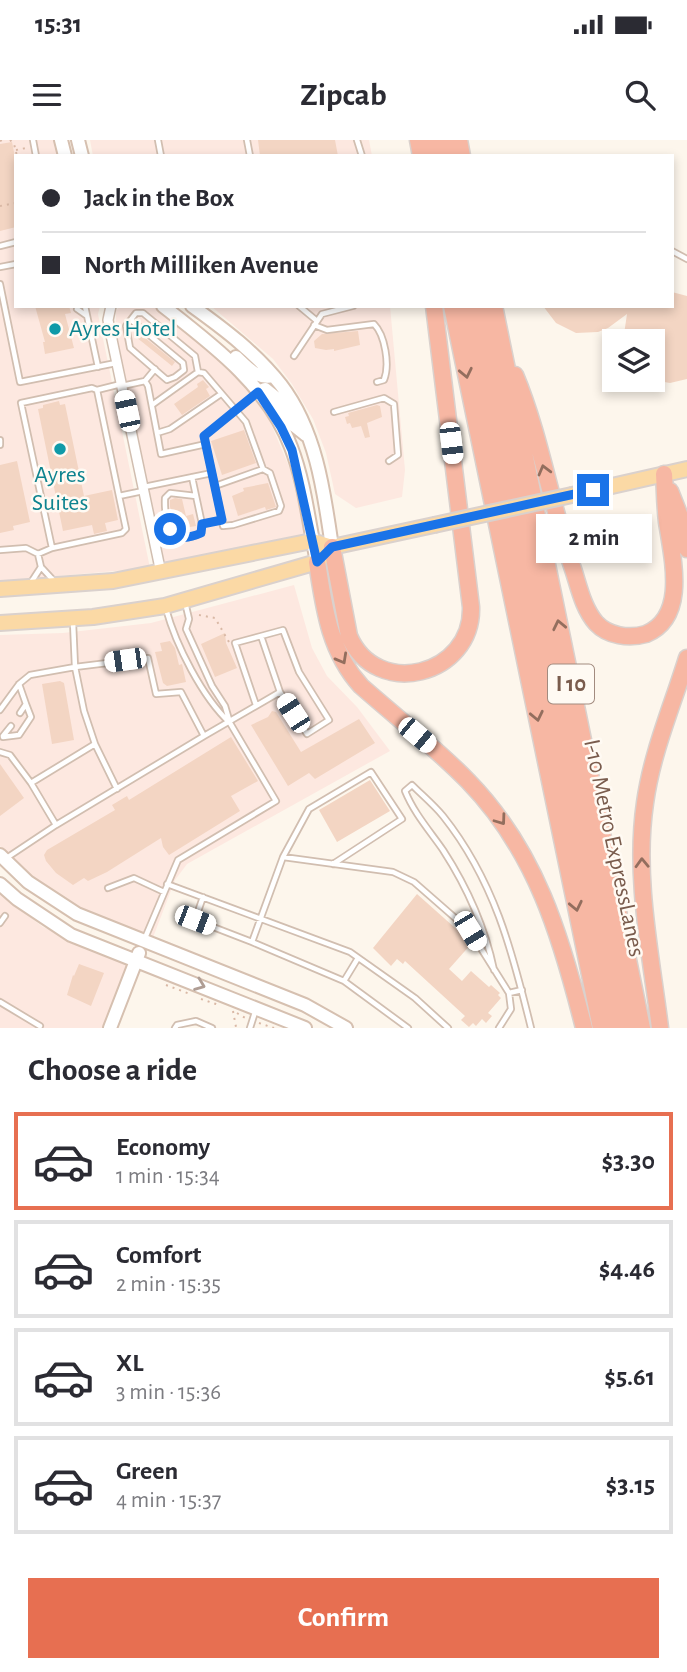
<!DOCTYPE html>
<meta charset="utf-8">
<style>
:root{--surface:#fff;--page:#f7f7f7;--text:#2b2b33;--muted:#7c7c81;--line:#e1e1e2;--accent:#e76f51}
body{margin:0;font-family:"Alegreya Sans",sans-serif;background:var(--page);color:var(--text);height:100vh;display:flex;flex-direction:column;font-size:26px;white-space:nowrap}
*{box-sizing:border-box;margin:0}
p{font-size:23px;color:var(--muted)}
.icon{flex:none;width:38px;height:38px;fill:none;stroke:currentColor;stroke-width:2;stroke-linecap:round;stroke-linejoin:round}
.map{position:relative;height:888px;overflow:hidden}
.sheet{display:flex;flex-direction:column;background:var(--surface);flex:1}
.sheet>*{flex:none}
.top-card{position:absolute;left:14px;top:14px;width:660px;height:154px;border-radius:0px;box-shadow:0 4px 10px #0003;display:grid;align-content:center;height:154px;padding:0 28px;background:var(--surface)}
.buttons{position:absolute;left:602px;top:189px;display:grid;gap:14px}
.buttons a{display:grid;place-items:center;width:63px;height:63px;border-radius:0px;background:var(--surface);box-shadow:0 4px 10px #0003;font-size:35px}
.end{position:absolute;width:32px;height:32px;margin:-16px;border:9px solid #1a73e8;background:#fff;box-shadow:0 0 0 4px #fff}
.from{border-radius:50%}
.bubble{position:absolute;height:49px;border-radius:0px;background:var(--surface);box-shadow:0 4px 10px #0003;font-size:23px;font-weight:700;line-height:49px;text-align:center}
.car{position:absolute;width:21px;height:42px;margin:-21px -10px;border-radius:9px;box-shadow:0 0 5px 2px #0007;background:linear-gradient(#fff 24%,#345 0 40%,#fff 0 76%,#345 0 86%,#fff 0)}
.top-card b{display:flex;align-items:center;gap:24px;height:66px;font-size:26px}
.top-card b+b{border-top:2px solid var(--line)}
.top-card i{width:18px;height:18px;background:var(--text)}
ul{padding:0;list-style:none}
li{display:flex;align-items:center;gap:21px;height:98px;margin:0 14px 10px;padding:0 14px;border:4px solid var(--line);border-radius:0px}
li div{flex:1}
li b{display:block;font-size:26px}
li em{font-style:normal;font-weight:700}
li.active{border-color:var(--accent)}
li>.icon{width:63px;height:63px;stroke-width:1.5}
h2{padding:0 28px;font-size:32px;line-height:84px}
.button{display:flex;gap:14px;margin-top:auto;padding:14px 28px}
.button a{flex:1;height:80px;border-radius:0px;background:var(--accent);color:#fff;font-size:28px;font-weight:700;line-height:80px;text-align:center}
.status{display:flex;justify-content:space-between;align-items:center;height:49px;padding:0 35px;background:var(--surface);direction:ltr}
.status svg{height:19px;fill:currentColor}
header{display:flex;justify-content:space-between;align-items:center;height:91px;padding:0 28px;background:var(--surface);font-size:32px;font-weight:700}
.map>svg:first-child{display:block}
.commercial{fill:#fde8e0}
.building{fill:#f3d5c3}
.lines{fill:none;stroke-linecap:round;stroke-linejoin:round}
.lane-casing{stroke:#d1beb0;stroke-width:8}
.street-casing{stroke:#d1beb0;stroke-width:12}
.secondary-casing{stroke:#d6c0b0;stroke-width:16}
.primary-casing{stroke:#dad1cd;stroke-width:18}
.highway-casing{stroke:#dad1cd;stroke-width:19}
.path{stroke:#d9b8a5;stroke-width:2;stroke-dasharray:2 5;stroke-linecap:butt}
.lane{stroke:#fff;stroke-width:4.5}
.street{stroke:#fff;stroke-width:9}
.secondary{stroke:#fff;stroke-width:12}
.primary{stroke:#fbd9a5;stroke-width:14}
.highway{stroke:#f7b7a3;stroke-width:16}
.primary-bridge-casing{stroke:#dad1cd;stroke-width:18;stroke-linecap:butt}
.primary-bridge{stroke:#fbd9a5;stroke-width:14}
.oneway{stroke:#936e5e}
.oneway2{stroke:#af9d94}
.route{stroke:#1a73e8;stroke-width:9}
.culture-dot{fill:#0f9aa8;stroke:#fffaf3;stroke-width:2.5}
.labels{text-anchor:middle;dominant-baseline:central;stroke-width:5;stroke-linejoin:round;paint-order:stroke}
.shield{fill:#fffaf3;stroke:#a28b7f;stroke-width:2}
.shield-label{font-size:23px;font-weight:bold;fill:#7a5c4d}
.culture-label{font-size:24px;fill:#0d838f;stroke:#fffaf3;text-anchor:start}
.street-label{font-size:24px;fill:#7a5c4d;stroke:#fffaf3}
</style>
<div class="status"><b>15:31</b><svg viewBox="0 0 49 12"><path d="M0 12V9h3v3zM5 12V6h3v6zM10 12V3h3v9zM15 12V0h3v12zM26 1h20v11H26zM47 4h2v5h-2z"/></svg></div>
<header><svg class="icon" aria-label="menu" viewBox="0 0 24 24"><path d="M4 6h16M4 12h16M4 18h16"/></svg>Zipcab<svg class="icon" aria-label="search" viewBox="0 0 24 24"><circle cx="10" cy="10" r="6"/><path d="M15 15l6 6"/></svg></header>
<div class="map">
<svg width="687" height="888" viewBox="0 0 687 888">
<rect width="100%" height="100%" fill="#fdf6ec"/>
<path class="commercial" d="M0,0H58L62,16H16V166H100L98,174L150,428L0,441Z
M90,0H369L372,16H93Z
M120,166H156L223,222L263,265L290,329L306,397L163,428L115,198L116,171Z
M211,166H390L405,330L402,357L356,368L335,354L326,313L313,279L292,244L273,219Z
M294,445L312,508L327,536L357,567L390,611L187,724L175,740L152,800L91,777L45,748L4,711L0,706V495L63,493L151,483Z
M0,754L43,787L131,825L106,888H0Z"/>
<path class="building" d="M258,0H335L338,16H260Z
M12,2L16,22V87L0,91V4Z
M672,152L687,156V239L670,243L653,240V201H623L627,174L608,188L598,192L576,193L556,183L543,166H672Z
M35,166H69L71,173L65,174L74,208L45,214L43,202H45Z
M358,191L360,205L334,211V209L326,210L315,208L314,201L322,194Z
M139,193L175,222L172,226L136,197Z
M203,240L209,247L206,249L210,256L182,275L174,264L198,247L197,244Z
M59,261L60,265L65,264L84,356L112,350L118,380L105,383L107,391L94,394L92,385L63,391L38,269L43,268V265Z
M377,265L380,266L382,277L367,283L370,297L365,298L361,286L352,288L350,283L347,284L345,277L349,276L348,273Z
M244,290L256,323L222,335L211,301Z
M17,321L30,382L13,386L14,390L0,393V325Z
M268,343L276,367L266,370L265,367L238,376L232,356L244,351L243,348Z
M175,358L182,359L186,376L193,374L196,386L178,389L176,387L170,367V360Z
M225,493L226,503L237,528L215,537L201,504Z
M170,501L175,508L179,525L182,524L186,542L167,546L163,543L155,512L162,511L160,503Z
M60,541L64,543L74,600L52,604L42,544Z
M272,571L276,572L301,612L359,579L375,603L315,639L309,633L288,646L251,585L268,577Z
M231,597L258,641L231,656L240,671L169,715L163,707L161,698L107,732L88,741L84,738L73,745L56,733L46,721L44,715L47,710L115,670L112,665L127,656L129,660Z
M0,624L24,658L0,676Z
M370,640L390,671L337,702L319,670Z
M417,754L472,803L449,829L462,841L471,831L489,847L491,845L500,853L498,855L501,858L488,873L492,876L486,883L482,879L476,886L473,883L469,887L461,880L465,876L405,821L403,824L397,819L391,826L373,808Z
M79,824L104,833L91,866L67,855L73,835L74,836Z"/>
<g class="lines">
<defs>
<path id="lane" d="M33,0L36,16
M158,0L161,16
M247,0L250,16
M357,0L362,16
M0,106L16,102
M672,111L687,119
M0,127L16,124
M0,144L20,242L116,223
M85,166L98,227
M299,166L317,181
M77,169L87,176
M131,180L183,223L184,230L175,237L167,240L130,208L126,186L136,173H143L195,216L198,232
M314,185L327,190L374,184C385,195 390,225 384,240L377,242
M294,216L322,174L353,166
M145,241L155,229
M122,246L145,241L148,246L161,314L206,304
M97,250L119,356
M152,265L198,232L204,233L246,282L263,329L215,346
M334,272L384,258L394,264L398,315L389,321
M157,293L170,289L221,254
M0,300V305
M192,337L202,384L222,380L212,333
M144,347L212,333L204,296L257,253
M196,356L170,353L165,358C164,382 172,408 201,393L202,384
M222,380L223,386L233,385L279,371L281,366L270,333L263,329
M52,408L21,263L92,248L97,250L121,244
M0,410L26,408L38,414
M54,441L41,427L38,414L52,408L122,393L126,389L119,356L143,351
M30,444L41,427
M166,469C176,505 202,557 230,583L225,566L212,546L186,489L189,479L185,462
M19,544L26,564L20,573
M256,565L235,503L261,496
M0,570L19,544L30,535L75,527L84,571L95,604L31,643L10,615L0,612
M3,596L11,586
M204,596L280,552L261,496L283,490L299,532L329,580L307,594L280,552
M3,597L19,595L31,577L26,564
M95,604L117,649
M31,643L56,685
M283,717L309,669L371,632L402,679L333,724
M5,719L56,685L204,596L181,552L156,554L148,518L75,527L73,482
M167,744L350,812L415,858L448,888
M108,748L134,738L164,752
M203,757L195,780L252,802L283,717L393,732L414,742L470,791L509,853L522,850
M0,783L5,776
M145,798L178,720L276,661L230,583
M252,802L344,841L408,888
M494,830C485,787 467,747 443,710C429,690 414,673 405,651L412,645C422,655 434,665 443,676C494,740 512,810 531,888
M344,841L358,818
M0,862L40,886
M175,888L177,885L196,881L212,888
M250,888L256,869
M499,888L511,869L509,853"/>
<path id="street" d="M111,166L108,180L111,195L161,433"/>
<path id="secondary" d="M61,0L65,16
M78,0L82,16
M163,166C213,205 268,246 291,307C305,343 309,385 317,422
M192,166C224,189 256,213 281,245C316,291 324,351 332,407
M236,217C247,227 257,240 273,236
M258,252L265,249L276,258L291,283L306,295
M0,715L28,742L77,774L305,865L346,888
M0,744L17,759L71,795L305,888
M110,888L139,813"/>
<path id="primary" d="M572,355L687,329
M0,449L113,441L312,401L332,407
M0,483L93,477L165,466L317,422L332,407L434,385"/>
<path id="highway" d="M418,0L421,16
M432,0L435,16
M444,0L448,16
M459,0L462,16
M452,166L601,888
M467,166L615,888
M479,166L628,888
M494,166L642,888
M515,235C541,297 551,366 573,429C579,447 583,468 596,483C608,496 629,499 646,494C687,477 673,421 667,382C665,366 665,350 664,334
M670,351L681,379L687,409
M332,407L349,496C376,560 473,536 471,467L434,166
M317,422C324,467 329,511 361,546C396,577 435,607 468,641C536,711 561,796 584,888
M660,888C651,815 634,737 645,663C652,612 672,567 687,518"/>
</defs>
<use href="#lane" class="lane-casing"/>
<use href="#street" class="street-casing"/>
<use href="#secondary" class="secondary-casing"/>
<use href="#primary" class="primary-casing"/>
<use href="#highway" class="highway-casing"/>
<path class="path" d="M10,0L14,4L17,16
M0,1L2,0
M16,10L26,8
M0,66L16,63
M199,475L215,478L229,502
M166,845L190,854
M201,859L219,865
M233,871L236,887
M237,873L247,879
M259,883L274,888"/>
<use href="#lane" class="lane"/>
<use href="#street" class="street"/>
<use href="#secondary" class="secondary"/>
<use href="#primary" class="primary"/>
<use href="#highway" class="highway"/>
<defs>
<path id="primary-bridge" d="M434,385L572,355"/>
</defs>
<use href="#primary-bridge" class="primary-bridge-casing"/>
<use href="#primary-bridge" class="primary-bridge"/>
</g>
<defs><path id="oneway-chevron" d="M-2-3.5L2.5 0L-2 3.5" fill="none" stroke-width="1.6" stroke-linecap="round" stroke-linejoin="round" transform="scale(1.75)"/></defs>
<g class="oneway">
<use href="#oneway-chevron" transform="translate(466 233) rotate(78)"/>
<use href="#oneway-chevron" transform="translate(544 330) rotate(-105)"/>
<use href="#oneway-chevron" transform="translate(559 485) rotate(-102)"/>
<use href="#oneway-chevron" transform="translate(342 519) rotate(61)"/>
<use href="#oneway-chevron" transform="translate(537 576) rotate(78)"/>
<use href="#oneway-chevron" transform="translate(501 680) rotate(54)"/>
<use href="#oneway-chevron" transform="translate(642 723) rotate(-92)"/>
<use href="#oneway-chevron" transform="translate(576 766) rotate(78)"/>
</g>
<use class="oneway2" href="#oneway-chevron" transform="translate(200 845) rotate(21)"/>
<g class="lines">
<path class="route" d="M170,389C177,401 190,398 201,393L202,384L222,380L204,296L258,252L281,287L292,310L317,422L332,407L593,350"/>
</g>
<g class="culture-dot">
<circle cx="55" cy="189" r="7"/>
<circle cx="60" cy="309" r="7"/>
</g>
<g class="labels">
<rect class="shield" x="548" y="524.5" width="46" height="39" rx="5"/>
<g class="shield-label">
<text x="571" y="544">I 10</text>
</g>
<g class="culture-label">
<text x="69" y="189">Ayres Hotel</text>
<text x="60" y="335" text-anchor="middle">Ayres<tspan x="60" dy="28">Suites</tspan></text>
</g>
<g class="street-label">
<text transform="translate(614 708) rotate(78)">I-10 Metro ExpressLanes</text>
</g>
</g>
</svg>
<div class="buttons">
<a><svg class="icon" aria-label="layers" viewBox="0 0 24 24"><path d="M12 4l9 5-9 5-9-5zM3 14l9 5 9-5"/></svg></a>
</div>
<i class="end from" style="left:170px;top:389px"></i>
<i class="end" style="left:593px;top:350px"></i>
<div class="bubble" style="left:536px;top:374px;width:116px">2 min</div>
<i class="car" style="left:127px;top:271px;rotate:348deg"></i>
<i class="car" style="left:451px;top:303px;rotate:173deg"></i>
<i class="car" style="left:125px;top:520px;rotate:262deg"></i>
<i class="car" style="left:293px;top:573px;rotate:327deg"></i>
<i class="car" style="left:417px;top:595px;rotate:130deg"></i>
<i class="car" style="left:195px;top:780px;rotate:111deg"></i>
<i class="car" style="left:470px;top:791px;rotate:149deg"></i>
<div class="top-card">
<b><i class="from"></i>Jack in the Box</b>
<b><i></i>North Milliken Avenue</b>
</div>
</div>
<section class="sheet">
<h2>Choose a ride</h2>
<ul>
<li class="active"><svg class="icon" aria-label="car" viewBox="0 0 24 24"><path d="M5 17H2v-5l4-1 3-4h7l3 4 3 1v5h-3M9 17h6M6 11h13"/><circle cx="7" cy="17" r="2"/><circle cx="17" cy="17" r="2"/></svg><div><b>Economy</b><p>1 min · 15:34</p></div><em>$3.30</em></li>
<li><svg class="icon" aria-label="car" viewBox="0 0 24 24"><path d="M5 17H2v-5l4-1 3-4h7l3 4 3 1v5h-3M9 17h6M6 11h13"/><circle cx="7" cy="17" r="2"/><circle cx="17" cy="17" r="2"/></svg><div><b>Comfort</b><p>2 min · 15:35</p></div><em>$4.46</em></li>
<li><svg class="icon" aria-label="car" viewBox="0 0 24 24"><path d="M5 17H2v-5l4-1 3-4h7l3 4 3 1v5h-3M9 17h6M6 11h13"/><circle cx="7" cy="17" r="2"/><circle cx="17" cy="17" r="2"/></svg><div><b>XL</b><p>3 min · 15:36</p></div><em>$5.61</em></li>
<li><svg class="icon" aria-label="car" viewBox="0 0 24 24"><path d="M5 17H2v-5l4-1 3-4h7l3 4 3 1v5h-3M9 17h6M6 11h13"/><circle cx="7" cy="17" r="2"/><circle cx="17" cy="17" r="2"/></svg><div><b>Green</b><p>4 min · 15:37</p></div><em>$3.15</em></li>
</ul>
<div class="button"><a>Confirm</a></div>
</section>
